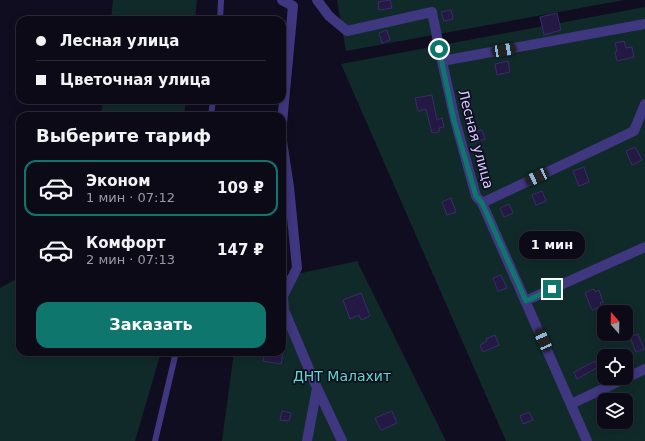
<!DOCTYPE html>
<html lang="ru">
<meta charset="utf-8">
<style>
:root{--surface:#0d0a18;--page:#161321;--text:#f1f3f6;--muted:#9a9aa2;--line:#2d2b37;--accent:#0f766e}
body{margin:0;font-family:"DejaVu Sans",sans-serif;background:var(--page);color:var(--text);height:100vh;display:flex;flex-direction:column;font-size:15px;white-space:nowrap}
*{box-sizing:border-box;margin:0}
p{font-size:13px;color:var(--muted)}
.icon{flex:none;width:22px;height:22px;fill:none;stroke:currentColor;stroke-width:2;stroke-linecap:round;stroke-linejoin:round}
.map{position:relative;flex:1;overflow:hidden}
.details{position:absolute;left:16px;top:112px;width:270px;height:244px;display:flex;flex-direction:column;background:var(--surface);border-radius:12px;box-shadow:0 2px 10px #0003,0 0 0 1px var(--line)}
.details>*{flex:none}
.banner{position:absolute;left:16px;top:16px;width:270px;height:88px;border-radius:12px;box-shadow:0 2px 10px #0003,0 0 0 1px var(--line);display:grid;align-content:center;height:88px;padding:0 20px;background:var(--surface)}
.needle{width:26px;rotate:340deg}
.tools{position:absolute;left:597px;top:305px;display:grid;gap:8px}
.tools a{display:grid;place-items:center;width:36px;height:36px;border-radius:8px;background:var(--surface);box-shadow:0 2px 10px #0003,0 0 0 1px var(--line);font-size:20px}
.end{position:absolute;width:18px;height:18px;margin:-9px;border:5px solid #0f766e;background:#fff;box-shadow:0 0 0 2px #fff}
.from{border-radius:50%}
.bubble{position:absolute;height:28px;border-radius:12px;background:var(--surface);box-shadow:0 2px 10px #0003,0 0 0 1px var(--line);font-size:13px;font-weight:800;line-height:28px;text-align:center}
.car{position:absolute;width:12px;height:24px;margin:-12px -6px;border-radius:5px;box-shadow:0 0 3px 1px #0007;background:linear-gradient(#222 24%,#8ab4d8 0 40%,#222 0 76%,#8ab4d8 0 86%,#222 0)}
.banner b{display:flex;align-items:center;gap:14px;height:38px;font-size:15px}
.banner b+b{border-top:1px solid var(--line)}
.banner i{width:10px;height:10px;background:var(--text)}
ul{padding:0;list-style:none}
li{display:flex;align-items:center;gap:12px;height:56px;margin:0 8px 6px;padding:0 12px;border:2px solid transparent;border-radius:12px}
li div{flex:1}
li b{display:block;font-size:15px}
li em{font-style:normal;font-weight:800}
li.selected{border-color:var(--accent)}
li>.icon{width:36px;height:36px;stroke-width:1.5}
h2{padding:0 20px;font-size:18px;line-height:48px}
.primary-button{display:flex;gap:8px;margin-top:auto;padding:8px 20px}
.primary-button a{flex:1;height:46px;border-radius:12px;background:var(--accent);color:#fff;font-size:16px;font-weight:800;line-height:46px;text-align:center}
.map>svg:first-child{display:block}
.green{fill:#102a2a;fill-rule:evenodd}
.building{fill:#241942;stroke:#3c2a6e}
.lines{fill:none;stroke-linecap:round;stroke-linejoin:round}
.service{stroke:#3f3780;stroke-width:6}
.minor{stroke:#3f3780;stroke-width:10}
.route{stroke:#0f766e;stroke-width:5}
.labels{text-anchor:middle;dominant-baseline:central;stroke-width:3.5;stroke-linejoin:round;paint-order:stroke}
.street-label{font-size:14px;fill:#d5ccff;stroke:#110d20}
.park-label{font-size:14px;fill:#58dfc7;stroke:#110d20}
</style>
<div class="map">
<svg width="645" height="441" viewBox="0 0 645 441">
<rect width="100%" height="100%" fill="#110d20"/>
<path class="green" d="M113,0H197L195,20H111Z
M337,0H624L346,51Z
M645,7V441H506L341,64ZM604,312H626V334H604ZM604,356H626V378H604ZM604,400H626V422H604Z
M103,100H186L184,116H101Z
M357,261L446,441H222L234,352H282V276L302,273Z
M20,277V352H161L135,441H0V288Z"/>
<path class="building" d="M390,0L392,8L379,10L378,2Z
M451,10L453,19L444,21L441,12Z
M557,13L561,30L544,35L540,17Z
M387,30L390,40L382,43L379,33Z
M624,41L626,48L632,47L634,57L617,61L615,52L617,51L615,43Z
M508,61L510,72L497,75L495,64Z
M432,95L437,120L442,118L444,127L439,128V132L432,133L426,109L418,111L415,98Z
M482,130L485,139L472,143L469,134Z
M635,147L642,160L632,165L626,151Z
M584,167L589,182L579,186L573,171Z
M542,191L546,201L536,205L532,195Z
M451,198L456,212L447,215L442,202Z
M509,204L513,213L504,217L500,208Z
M570,230L576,243L571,245L572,249L565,253L563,248L553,253L547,239Z
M501,275L507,288L498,291L493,278Z
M594,289L595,292L599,290L603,302L600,303L602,306L592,310L585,293Z
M361,293L370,316L361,320L359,315L350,319L343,300Z
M638,334L644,349L636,352L630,337Z
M495,335L499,345L483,352L480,345L487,341L486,339Z
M265,352H283L281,364L263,361Z
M595,361L598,367L577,379L574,372Z
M282,411L291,413L289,421L280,420Z
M392,411L397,423L381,430L375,418Z
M529,412L533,420L523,424L520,416Z"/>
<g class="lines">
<path class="service" d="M220,20L221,0
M211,116L213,100
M155,441L176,352"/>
<path class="minor" d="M282,0L293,6
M317,0L329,16L347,31L432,12L442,61L455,120L476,196L482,203L587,441
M442,61L645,24
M282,123L293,6
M282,141L289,187L297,268L283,296L284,310L317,388L307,441
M482,203L634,131L645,104
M525,301L645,247
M626,378L645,369
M317,388L342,441
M571,404L626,378"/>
</g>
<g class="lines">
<path class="route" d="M439,49L454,120L476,196L482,203L526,301L552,289"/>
</g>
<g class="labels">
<g class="street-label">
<text transform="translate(476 139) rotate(75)">Лесная улица</text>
</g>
<g class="park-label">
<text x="342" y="376">ДНТ Малахит</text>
</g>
</g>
</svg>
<div class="tools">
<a><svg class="needle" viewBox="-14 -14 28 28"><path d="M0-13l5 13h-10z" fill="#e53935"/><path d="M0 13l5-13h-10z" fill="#9a9aa2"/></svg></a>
<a><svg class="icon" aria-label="locate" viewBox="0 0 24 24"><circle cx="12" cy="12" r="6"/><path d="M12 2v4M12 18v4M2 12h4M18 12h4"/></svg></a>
<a><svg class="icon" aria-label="layers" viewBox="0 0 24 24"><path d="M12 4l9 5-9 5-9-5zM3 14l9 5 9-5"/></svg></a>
</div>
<i class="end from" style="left:439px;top:49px"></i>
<i class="end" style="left:552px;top:289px"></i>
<div class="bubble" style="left:519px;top:231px;width:66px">1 мин</div>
<i class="car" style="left:504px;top:50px;rotate:80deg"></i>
<i class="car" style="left:537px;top:177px;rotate:245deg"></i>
<i class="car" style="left:543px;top:340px;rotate:336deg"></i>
<div class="banner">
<b><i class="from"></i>Лесная улица</b>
<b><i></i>Цветочная улица</b>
</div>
<section class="details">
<h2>Выберите тариф</h2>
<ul>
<li class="selected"><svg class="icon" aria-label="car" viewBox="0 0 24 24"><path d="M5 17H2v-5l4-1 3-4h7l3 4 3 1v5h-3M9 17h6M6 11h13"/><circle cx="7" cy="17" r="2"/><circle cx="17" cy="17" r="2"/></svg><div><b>Эконом</b><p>1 мин · 07:12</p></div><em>109 ₽</em></li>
<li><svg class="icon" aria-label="car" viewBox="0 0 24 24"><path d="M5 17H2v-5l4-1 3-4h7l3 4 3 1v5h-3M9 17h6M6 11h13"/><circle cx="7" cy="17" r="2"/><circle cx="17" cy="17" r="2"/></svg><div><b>Комфорт</b><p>2 мин · 07:13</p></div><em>147 ₽</em></li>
</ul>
<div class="primary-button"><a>Заказать</a></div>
</section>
</div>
